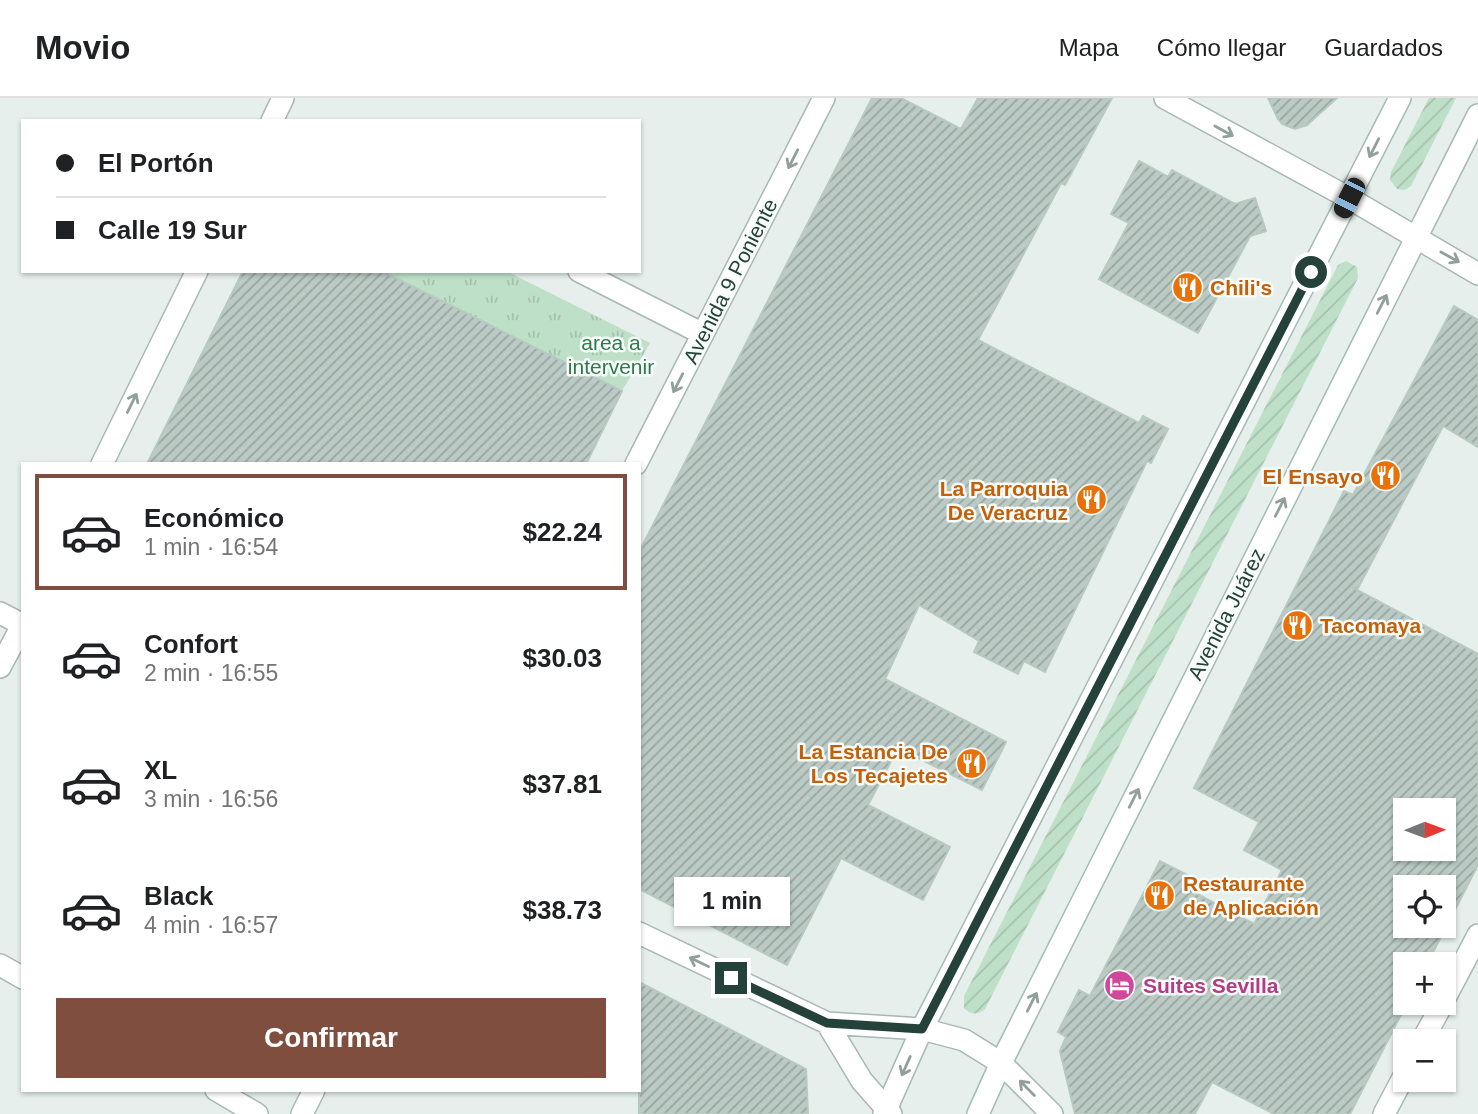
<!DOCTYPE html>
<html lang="es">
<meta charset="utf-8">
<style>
:root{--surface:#fff;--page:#f2f2f2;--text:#202124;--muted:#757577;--line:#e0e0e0;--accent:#7f4e3f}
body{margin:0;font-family:Helvetica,sans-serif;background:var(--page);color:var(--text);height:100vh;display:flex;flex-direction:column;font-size:26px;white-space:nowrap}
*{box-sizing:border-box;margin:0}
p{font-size:23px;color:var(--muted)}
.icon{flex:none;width:38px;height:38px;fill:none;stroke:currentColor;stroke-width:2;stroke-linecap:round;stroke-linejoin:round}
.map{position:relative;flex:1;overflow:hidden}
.drawer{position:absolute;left:21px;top:364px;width:620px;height:630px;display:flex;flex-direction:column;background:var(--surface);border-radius:0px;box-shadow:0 2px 5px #0004}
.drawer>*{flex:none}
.hud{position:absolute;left:21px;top:21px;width:620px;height:154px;border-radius:0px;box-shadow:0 2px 5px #0004;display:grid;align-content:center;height:154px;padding:0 35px;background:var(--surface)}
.needle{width:46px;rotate:89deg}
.tools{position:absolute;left:1393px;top:700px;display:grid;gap:14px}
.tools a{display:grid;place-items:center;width:63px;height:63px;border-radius:0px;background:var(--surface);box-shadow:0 2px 5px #0004;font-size:35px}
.end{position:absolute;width:32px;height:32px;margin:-16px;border:9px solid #24423a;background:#fff;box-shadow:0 0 0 4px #fff}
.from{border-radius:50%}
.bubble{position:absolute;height:49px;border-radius:0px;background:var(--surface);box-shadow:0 2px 5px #0004;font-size:23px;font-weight:600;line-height:49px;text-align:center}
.car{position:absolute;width:21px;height:42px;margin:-21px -10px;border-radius:9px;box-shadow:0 0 5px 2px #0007;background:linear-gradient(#222 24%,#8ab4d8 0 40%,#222 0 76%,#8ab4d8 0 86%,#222 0)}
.hud b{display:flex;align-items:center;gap:24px;height:66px;font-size:26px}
.hud b+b{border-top:2px solid var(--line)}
.hud i{width:18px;height:18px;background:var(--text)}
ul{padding:12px 0 0;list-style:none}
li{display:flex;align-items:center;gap:21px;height:116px;margin:0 14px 10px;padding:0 21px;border:4px solid transparent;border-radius:0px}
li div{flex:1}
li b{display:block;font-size:26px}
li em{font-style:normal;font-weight:600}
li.active{border-color:var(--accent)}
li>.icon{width:63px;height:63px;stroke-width:1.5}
.cta{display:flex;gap:14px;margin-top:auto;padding:14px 35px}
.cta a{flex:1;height:80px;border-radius:0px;background:var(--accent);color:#fff;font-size:28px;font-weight:600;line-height:80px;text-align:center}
header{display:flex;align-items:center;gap:42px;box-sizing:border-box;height:98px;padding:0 35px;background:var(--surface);border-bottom:2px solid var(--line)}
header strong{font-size:33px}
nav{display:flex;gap:38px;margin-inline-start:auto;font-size:24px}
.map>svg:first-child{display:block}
.park{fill:url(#park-tufts)}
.garden{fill:url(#garden-furrows)}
.building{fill:url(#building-hatch);stroke:#b8c9c2;stroke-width:2;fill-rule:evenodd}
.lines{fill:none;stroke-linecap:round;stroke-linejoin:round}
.street-casing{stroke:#a8b8b2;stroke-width:24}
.secondary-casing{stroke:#a4bbb3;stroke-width:24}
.street{stroke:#fff;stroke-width:21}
.secondary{stroke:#fff;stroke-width:21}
.oneway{stroke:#92a09c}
.route{stroke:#24423a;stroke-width:9}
.labels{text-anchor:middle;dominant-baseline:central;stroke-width:5;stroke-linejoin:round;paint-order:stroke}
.street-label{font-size:21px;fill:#24423a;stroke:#f7fbf9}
.food-label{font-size:21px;font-weight:bold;fill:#c56008;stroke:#f7fbf9;text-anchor:start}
.park-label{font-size:21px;fill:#2d7a4b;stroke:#f7fbf9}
.hotel-label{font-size:21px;font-weight:bold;fill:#b23c85;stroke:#f7fbf9;text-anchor:start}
</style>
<header>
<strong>Movio</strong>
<nav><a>Mapa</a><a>Cómo llegar</a><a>Guardados</a></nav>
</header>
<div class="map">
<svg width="1478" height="1016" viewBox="0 0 1478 1016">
<defs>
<pattern id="park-tufts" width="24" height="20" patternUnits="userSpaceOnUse" patternTransform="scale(1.75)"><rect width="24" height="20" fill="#bfe0c8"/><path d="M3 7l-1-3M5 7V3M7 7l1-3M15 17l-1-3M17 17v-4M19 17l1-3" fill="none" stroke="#a4c1ad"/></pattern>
<pattern id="garden-furrows" width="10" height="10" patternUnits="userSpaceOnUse" patternTransform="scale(1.75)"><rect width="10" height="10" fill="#bfe0c8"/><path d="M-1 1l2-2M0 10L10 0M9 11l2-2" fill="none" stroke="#a4c1ad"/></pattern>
<pattern id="building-hatch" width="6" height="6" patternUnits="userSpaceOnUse" patternTransform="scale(1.75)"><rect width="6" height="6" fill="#bbcac4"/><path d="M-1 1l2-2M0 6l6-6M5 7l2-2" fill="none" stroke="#98a6a0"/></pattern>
</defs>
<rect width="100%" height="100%" fill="#e6efeb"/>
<path class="park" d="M382,173H506L650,245L622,293Z"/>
<path class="garden" d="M1429,0H1456L1411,88L1405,92L1397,91L1390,82L1391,74Z
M1346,163L1357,169L1358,180L985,911C978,917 970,917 964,910V898L1338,167Z"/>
<path class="building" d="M872,0H901L961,31L978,0H1112L1065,87L1061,85L978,242L1139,325L1143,318L1168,331L1151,365L1147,363L1045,574L1024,563L1018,576L974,554L979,543L919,507L885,581L1006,644L982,692L898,650L868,707L950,749L923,802L841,760L787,867L639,791V454Z
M1268,0H1337L1307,27L1295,31L1282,26L1278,21Z
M1139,63L1168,79L1172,72L1235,106L1255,100L1266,133L1250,138L1198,235L1099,181L1129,125L1111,116Z
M243,173H382L622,293L586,366H147Z
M1454,208L1478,222V349L1443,328L1357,492L1478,556V767L1427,866H1405V905H1407L1350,1016H1274L1212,984L1195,1016H1075L1060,953L1066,939L1058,934L1079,892L1090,898L1160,763L1203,785L1197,796L1254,826L1282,772L1244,752L1259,724L1194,690L1344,393L1353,397ZM1405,712H1444V751H1405ZM1405,789H1444V828H1405Z
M639,884L806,971L808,1016H639Z"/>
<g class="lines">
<defs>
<path id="street" d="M1165,0L1349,100L1478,176
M272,23L283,0
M579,173L703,236
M102,366L197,173
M636,366L824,0
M0,515L23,527
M0,569L23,526
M639,835L827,925L922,931L964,942L1001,965L1052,1016
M0,867L23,880
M1444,902L1478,837
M827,925L862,983L891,1016
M1422,943L1443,905
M216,992L257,1016
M302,1016L314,992
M1384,1016L1405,976"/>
<path id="secondary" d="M884,1016L922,931L1400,0
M978,1016L1001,965L1478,17"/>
</defs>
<use href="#street" class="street-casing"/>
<use href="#secondary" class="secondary-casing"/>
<use href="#street" class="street"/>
<use href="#secondary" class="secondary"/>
</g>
<defs><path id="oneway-shaft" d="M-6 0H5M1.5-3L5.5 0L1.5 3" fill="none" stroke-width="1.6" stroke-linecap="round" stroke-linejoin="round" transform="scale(1.75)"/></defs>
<g class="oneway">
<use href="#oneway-shaft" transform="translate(1224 33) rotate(29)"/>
<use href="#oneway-shaft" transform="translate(1374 50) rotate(117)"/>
<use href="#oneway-shaft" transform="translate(793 61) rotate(117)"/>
<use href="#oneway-shaft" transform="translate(1450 159) rotate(29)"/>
<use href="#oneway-shaft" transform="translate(1382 206) rotate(-63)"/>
<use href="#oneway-shaft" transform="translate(678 285) rotate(117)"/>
<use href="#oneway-shaft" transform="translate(132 305) rotate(-64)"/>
<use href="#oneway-shaft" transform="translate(1280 409) rotate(-63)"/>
<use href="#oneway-shaft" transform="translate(1134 700) rotate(-63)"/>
<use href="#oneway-shaft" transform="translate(699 864) rotate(-154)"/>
<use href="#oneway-shaft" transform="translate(1032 904) rotate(-63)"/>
<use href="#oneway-shaft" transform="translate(906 968) rotate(114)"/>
<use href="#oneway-shaft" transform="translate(1027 990) rotate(-135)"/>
</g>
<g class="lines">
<path class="route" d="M731,880L827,925L922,931L1311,174"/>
</g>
<defs>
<symbol id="restaurant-disc" viewBox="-11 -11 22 22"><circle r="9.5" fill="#e8710a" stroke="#f7fbf9"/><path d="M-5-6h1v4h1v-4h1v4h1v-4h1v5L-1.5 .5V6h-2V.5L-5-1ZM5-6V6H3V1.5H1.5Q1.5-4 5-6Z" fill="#fff"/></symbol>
<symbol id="hotel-disc" viewBox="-11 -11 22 22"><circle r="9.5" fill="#d1479c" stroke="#f7fbf9"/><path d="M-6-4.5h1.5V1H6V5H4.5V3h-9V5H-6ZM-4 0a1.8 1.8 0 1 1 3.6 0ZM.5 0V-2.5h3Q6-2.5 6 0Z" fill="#fff"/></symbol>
</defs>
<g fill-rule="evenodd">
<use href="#restaurant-disc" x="1170" y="172" width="35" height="35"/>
<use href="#restaurant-disc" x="1368" y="360" width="35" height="35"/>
<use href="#restaurant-disc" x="1074" y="384" width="35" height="35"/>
<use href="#restaurant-disc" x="1280" y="510" width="35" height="35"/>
<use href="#restaurant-disc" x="954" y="648" width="35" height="35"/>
<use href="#restaurant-disc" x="1142" y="780" width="35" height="35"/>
<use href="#hotel-disc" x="1102" y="870" width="35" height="35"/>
</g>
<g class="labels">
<g class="street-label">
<text transform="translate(730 183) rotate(-63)">Avenida 9 Poniente</text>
<text transform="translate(1226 516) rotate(-63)">Avenida Juárez</text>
</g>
<g class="food-label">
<text x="1210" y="189">Chili's</text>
<text x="1363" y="378" text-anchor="end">El Ensayo</text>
<text x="1068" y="390" text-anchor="end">La Parroquia<tspan x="1068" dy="24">De Veracruz</tspan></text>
<text x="1320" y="527">Tacomaya</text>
<text x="948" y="653" text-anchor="end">La Estancia De<tspan x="948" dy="24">Los Tecajetes</tspan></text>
<text x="1183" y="785">Restaurante<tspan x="1183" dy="24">de Aplicación</tspan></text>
</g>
<g class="park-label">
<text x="611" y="244">area a<tspan x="611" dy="24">intervenir</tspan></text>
</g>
<g class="hotel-label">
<text x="1143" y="887">Suites Sevilla</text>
</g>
</g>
</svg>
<div class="tools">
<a><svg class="needle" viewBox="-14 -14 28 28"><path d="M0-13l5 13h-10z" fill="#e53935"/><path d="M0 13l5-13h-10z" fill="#757577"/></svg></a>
<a><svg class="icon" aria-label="locate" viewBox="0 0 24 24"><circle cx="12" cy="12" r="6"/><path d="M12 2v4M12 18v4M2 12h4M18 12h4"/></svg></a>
<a>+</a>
<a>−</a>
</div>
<i class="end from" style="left:1311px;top:174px"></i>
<i class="end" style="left:731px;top:880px"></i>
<div class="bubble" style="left:674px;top:779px;width:116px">1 min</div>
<i class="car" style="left:1349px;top:100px;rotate:207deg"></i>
<div class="hud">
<b><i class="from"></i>El Portón</b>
<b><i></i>Calle 19 Sur</b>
</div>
<section class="drawer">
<ul>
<li class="active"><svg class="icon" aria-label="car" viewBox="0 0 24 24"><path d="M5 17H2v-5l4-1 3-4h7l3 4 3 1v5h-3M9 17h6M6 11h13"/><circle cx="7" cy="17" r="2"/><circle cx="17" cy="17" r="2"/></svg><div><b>Económico</b><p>1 min · 16:54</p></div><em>$22.24</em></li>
<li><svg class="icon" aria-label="car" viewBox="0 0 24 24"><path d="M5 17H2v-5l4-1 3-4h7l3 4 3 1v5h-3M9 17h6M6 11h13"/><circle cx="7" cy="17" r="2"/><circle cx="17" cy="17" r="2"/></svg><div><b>Confort</b><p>2 min · 16:55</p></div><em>$30.03</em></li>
<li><svg class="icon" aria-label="car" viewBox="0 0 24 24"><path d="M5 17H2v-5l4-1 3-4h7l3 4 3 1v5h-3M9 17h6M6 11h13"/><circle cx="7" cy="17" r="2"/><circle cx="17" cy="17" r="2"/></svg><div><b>XL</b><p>3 min · 16:56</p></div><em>$37.81</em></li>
<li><svg class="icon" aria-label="car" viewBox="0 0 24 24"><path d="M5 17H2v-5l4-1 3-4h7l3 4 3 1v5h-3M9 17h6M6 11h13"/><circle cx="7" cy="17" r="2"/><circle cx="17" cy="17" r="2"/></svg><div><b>Black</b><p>4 min · 16:57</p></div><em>$38.73</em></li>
</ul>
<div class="cta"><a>Confirmar</a></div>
</section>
</div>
